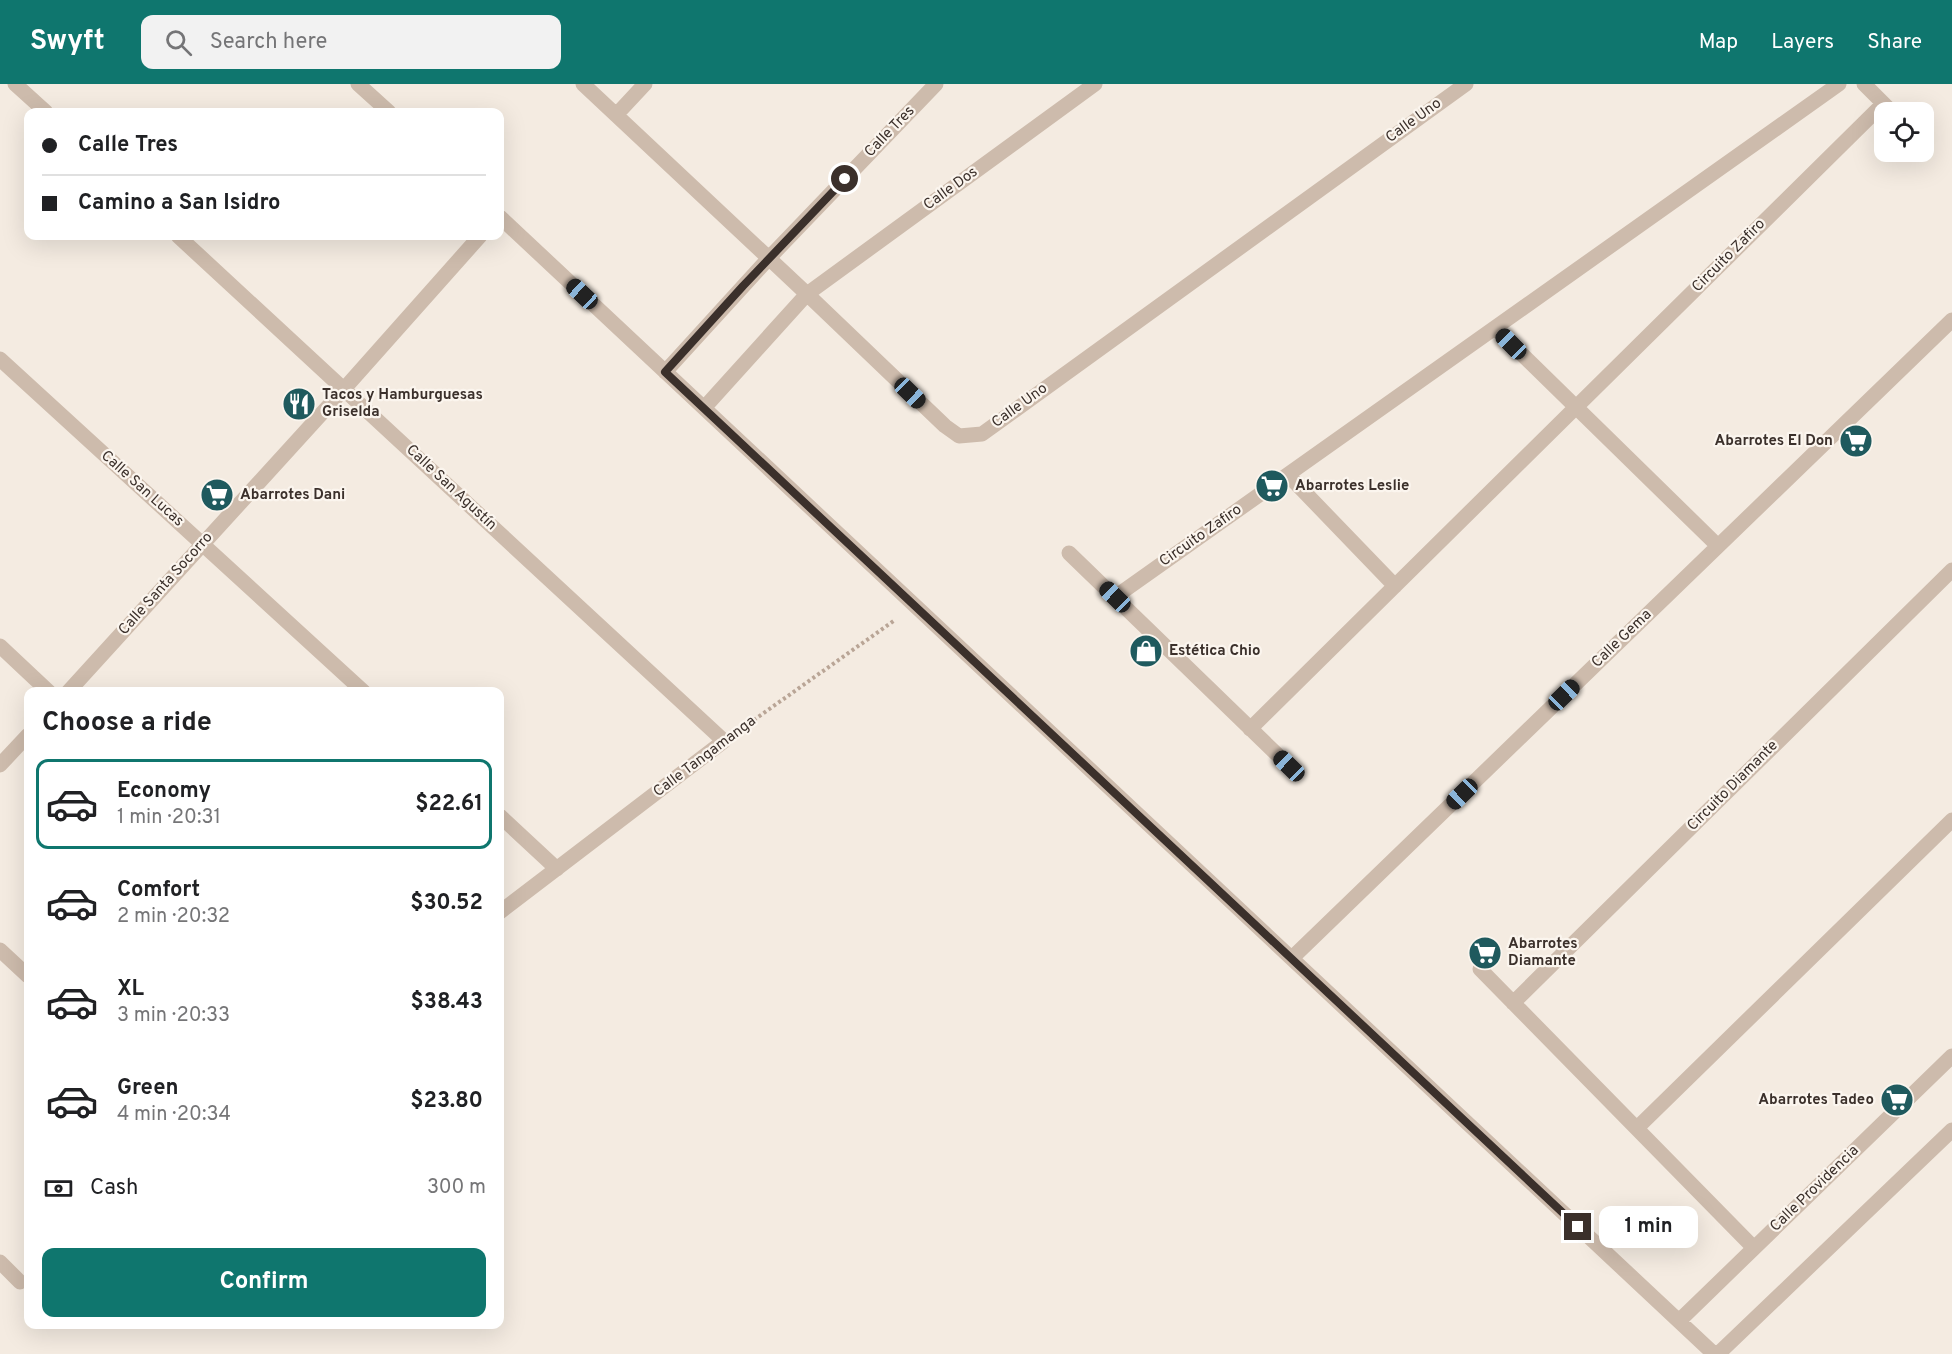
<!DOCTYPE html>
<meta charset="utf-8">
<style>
:root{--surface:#fff;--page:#f2f2f2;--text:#202124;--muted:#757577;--line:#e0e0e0;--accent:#0f766e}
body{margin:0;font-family:Overpass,sans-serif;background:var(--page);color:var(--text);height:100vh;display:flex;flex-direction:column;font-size:22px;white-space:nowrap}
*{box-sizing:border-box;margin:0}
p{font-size:20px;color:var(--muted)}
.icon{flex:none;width:33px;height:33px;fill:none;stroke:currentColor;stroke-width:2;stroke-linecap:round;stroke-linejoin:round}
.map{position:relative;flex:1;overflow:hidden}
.details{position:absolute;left:24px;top:603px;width:480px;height:642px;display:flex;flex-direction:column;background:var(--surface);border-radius:12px;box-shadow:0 6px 24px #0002}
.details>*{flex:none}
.hud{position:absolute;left:24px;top:24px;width:480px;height:132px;border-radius:12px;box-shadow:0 6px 24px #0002;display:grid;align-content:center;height:132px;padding:0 18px;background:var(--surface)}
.controls{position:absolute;left:1874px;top:18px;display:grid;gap:12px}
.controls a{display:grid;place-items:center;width:60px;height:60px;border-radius:12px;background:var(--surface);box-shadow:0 6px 24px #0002;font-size:30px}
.end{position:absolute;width:27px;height:27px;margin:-14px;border:8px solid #3b302b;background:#fff;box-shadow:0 0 0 3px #fff}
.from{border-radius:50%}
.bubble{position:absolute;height:42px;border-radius:12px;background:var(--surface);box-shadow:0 6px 24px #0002;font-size:20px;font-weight:700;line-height:42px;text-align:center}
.car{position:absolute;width:18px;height:36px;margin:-18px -9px;border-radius:8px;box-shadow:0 0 4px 2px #0007;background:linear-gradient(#222 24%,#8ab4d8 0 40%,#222 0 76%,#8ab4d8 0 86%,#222 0)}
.hud b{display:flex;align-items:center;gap:21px;height:57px;font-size:22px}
.hud b+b{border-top:2px solid var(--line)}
.hud i{width:15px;height:15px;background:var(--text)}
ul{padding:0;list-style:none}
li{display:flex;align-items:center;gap:18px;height:90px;margin:0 12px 9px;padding:0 6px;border:3px solid transparent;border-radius:12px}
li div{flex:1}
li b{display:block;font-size:22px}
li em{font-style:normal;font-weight:700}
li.current{border-color:var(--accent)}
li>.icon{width:54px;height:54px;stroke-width:1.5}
h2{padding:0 18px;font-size:27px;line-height:72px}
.pay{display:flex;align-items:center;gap:15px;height:66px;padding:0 18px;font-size:22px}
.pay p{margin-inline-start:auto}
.button{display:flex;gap:12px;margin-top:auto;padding:12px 18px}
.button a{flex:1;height:69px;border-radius:12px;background:var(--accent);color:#fff;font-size:24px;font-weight:700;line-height:69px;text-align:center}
header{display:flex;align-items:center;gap:36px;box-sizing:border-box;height:84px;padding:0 30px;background:var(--accent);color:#fff}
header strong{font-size:28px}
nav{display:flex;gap:33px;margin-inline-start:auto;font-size:21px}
.search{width:420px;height:54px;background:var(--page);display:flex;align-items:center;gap:15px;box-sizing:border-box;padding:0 21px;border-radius:12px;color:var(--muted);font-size:22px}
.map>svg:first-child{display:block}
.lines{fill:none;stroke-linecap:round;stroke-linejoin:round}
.path{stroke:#b9a596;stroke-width:4;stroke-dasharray:3 3;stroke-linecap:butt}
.minor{stroke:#cdbbac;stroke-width:15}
.route{stroke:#3b302b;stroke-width:8}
.labels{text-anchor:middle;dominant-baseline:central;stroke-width:4.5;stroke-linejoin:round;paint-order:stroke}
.street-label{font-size:15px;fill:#3b302b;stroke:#fbf5ee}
.poi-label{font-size:15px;font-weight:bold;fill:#3b302b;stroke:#fbf5ee;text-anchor:start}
</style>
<header>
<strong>Swyft</strong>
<div class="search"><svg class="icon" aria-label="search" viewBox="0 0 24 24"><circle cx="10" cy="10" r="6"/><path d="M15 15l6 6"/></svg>Search here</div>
<nav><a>Map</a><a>Layers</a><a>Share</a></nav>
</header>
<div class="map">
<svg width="1952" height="1270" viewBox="0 0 1952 1270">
<rect width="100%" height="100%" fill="#f4ebe1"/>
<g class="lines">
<path class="path" d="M744,643L895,536"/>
<path class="minor" d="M15,0L46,28
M358,0L389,28
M583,0L807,210L945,342L959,352L982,350L1466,0
M1864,0L1892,28
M617,30L645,0
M1923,59L1924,60
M500,133L1714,1270
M178,152L724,657L500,828
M1495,244L1718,462
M0,275L364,608
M665,288L769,174L936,0
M704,324L807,210L1095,0
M1288,391L1395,502
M1069,469L1289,682
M1115,513L1839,0
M0,562L49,608
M68,608L344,305L480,152
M1250,645L1883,20
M0,681L28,651
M500,732L557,785
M0,866L28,892
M1292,874L1952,236
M1480,885L1754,1164
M1513,919L1952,486
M1637,1044L1952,736
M0,1178L20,1198
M1679,1237L1952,972
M1718,1270L1952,1046"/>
</g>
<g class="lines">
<path class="route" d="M845,95L743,202L665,288L1578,1143"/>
</g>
<defs>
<symbol id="restaurant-disc" viewBox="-11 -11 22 22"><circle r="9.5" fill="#1f5a5e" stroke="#fbf5ee"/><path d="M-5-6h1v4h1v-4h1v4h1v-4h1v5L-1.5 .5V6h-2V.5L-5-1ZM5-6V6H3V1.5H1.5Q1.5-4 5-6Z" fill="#fff"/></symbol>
<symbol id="supermarket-disc" viewBox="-11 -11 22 22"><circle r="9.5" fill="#1f5a5e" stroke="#fbf5ee"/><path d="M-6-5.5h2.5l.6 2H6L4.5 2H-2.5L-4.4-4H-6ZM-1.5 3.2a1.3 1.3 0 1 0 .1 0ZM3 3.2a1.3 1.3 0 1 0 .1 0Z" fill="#fff"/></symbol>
<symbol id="shop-disc" viewBox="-11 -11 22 22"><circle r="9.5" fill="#1f5a5e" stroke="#fbf5ee"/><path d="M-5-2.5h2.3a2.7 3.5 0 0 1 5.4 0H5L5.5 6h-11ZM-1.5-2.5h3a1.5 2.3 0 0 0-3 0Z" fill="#fff"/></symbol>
</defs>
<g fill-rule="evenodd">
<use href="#restaurant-disc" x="280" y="301" width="38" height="38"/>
<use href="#supermarket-disc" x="1837" y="338" width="38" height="38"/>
<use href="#supermarket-disc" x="1253" y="383" width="38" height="38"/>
<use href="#supermarket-disc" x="198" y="392" width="38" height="38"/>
<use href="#shop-disc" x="1127" y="548" width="38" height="38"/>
<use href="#supermarket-disc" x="1466" y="850" width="38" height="38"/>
<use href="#supermarket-disc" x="1878" y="997" width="38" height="38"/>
</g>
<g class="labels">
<g class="street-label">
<text transform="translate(1414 37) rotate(-36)">Calle Uno</text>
<text transform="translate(890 48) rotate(-46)">Calle Tres</text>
<text transform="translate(951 105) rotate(-36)">Calle Dos</text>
<text transform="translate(1729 172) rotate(-45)">Circuito Zafiro</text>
<text transform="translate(1020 322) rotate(-36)">Calle Uno</text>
<text transform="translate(451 404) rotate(43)">Calle San Agustín</text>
<text transform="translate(142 405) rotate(42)">Calle San Lucas</text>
<text transform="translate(1201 452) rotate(-35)">Circuito Zafiro</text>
<text transform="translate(166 500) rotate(-48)">Calle Santa Socorro</text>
<text transform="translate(1622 555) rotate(-44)">Calle Gema</text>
<text transform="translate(705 673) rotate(-37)">Calle Tangamanga</text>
<text transform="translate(1733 702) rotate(-45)">Circuito Diamante</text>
<text transform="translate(1815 1105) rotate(-44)">Calle Providencia</text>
</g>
<g class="poi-label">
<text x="322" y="311">Tacos y Hamburguesas<tspan x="322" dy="17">Griselda</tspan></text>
<text x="1833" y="357" text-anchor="end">Abarrotes El Don</text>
<text x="1295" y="402">Abarrotes Leslie</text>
<text x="240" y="411">Abarrotes Dani</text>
<text x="1169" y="567">Estética Chio</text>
<text x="1508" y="860">Abarrotes<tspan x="1508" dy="17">Diamante</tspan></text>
<text x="1874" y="1016" text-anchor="end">Abarrotes Tadeo</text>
</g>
</g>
</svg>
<div class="controls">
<a><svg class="icon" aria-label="locate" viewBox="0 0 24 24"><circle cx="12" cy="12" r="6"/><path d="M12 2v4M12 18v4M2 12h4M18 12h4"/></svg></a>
</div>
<i class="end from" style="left:845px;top:95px"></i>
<i class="end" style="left:1578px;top:1143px"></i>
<div class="bubble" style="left:1599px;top:1122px;width:99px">1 min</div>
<i class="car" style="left:582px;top:210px;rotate:313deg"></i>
<i class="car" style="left:1511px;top:260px;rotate:315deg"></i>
<i class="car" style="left:910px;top:309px;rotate:134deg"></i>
<i class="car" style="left:1115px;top:513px;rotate:314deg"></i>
<i class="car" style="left:1564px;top:611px;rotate:46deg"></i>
<i class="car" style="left:1289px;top:682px;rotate:314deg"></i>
<i class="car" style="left:1462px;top:710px;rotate:226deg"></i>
<div class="hud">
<b><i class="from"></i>Calle Tres</b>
<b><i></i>Camino a San Isidro</b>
</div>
<section class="details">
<h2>Choose a ride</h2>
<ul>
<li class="current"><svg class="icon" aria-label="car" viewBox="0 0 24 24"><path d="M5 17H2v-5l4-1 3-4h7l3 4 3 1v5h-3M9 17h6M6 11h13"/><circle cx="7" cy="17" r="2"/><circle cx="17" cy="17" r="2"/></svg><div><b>Economy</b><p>1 min · 20:31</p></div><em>$22.61</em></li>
<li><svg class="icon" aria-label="car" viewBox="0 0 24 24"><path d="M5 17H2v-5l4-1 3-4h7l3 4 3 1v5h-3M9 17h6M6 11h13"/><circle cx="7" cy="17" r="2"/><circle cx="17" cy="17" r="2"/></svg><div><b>Comfort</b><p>2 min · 20:32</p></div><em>$30.52</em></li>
<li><svg class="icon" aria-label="car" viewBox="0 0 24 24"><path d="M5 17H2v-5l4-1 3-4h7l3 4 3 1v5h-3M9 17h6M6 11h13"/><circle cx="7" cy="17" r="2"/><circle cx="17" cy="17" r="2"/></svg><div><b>XL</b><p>3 min · 20:33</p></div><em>$38.43</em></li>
<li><svg class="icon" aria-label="car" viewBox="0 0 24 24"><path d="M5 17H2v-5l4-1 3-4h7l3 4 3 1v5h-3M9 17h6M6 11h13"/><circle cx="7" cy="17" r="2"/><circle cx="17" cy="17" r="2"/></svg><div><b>Green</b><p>4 min · 20:34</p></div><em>$23.80</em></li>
</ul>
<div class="pay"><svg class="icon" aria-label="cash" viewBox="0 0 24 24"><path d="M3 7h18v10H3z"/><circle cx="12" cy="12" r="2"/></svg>Cash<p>300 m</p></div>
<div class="button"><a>Confirm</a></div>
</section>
</div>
